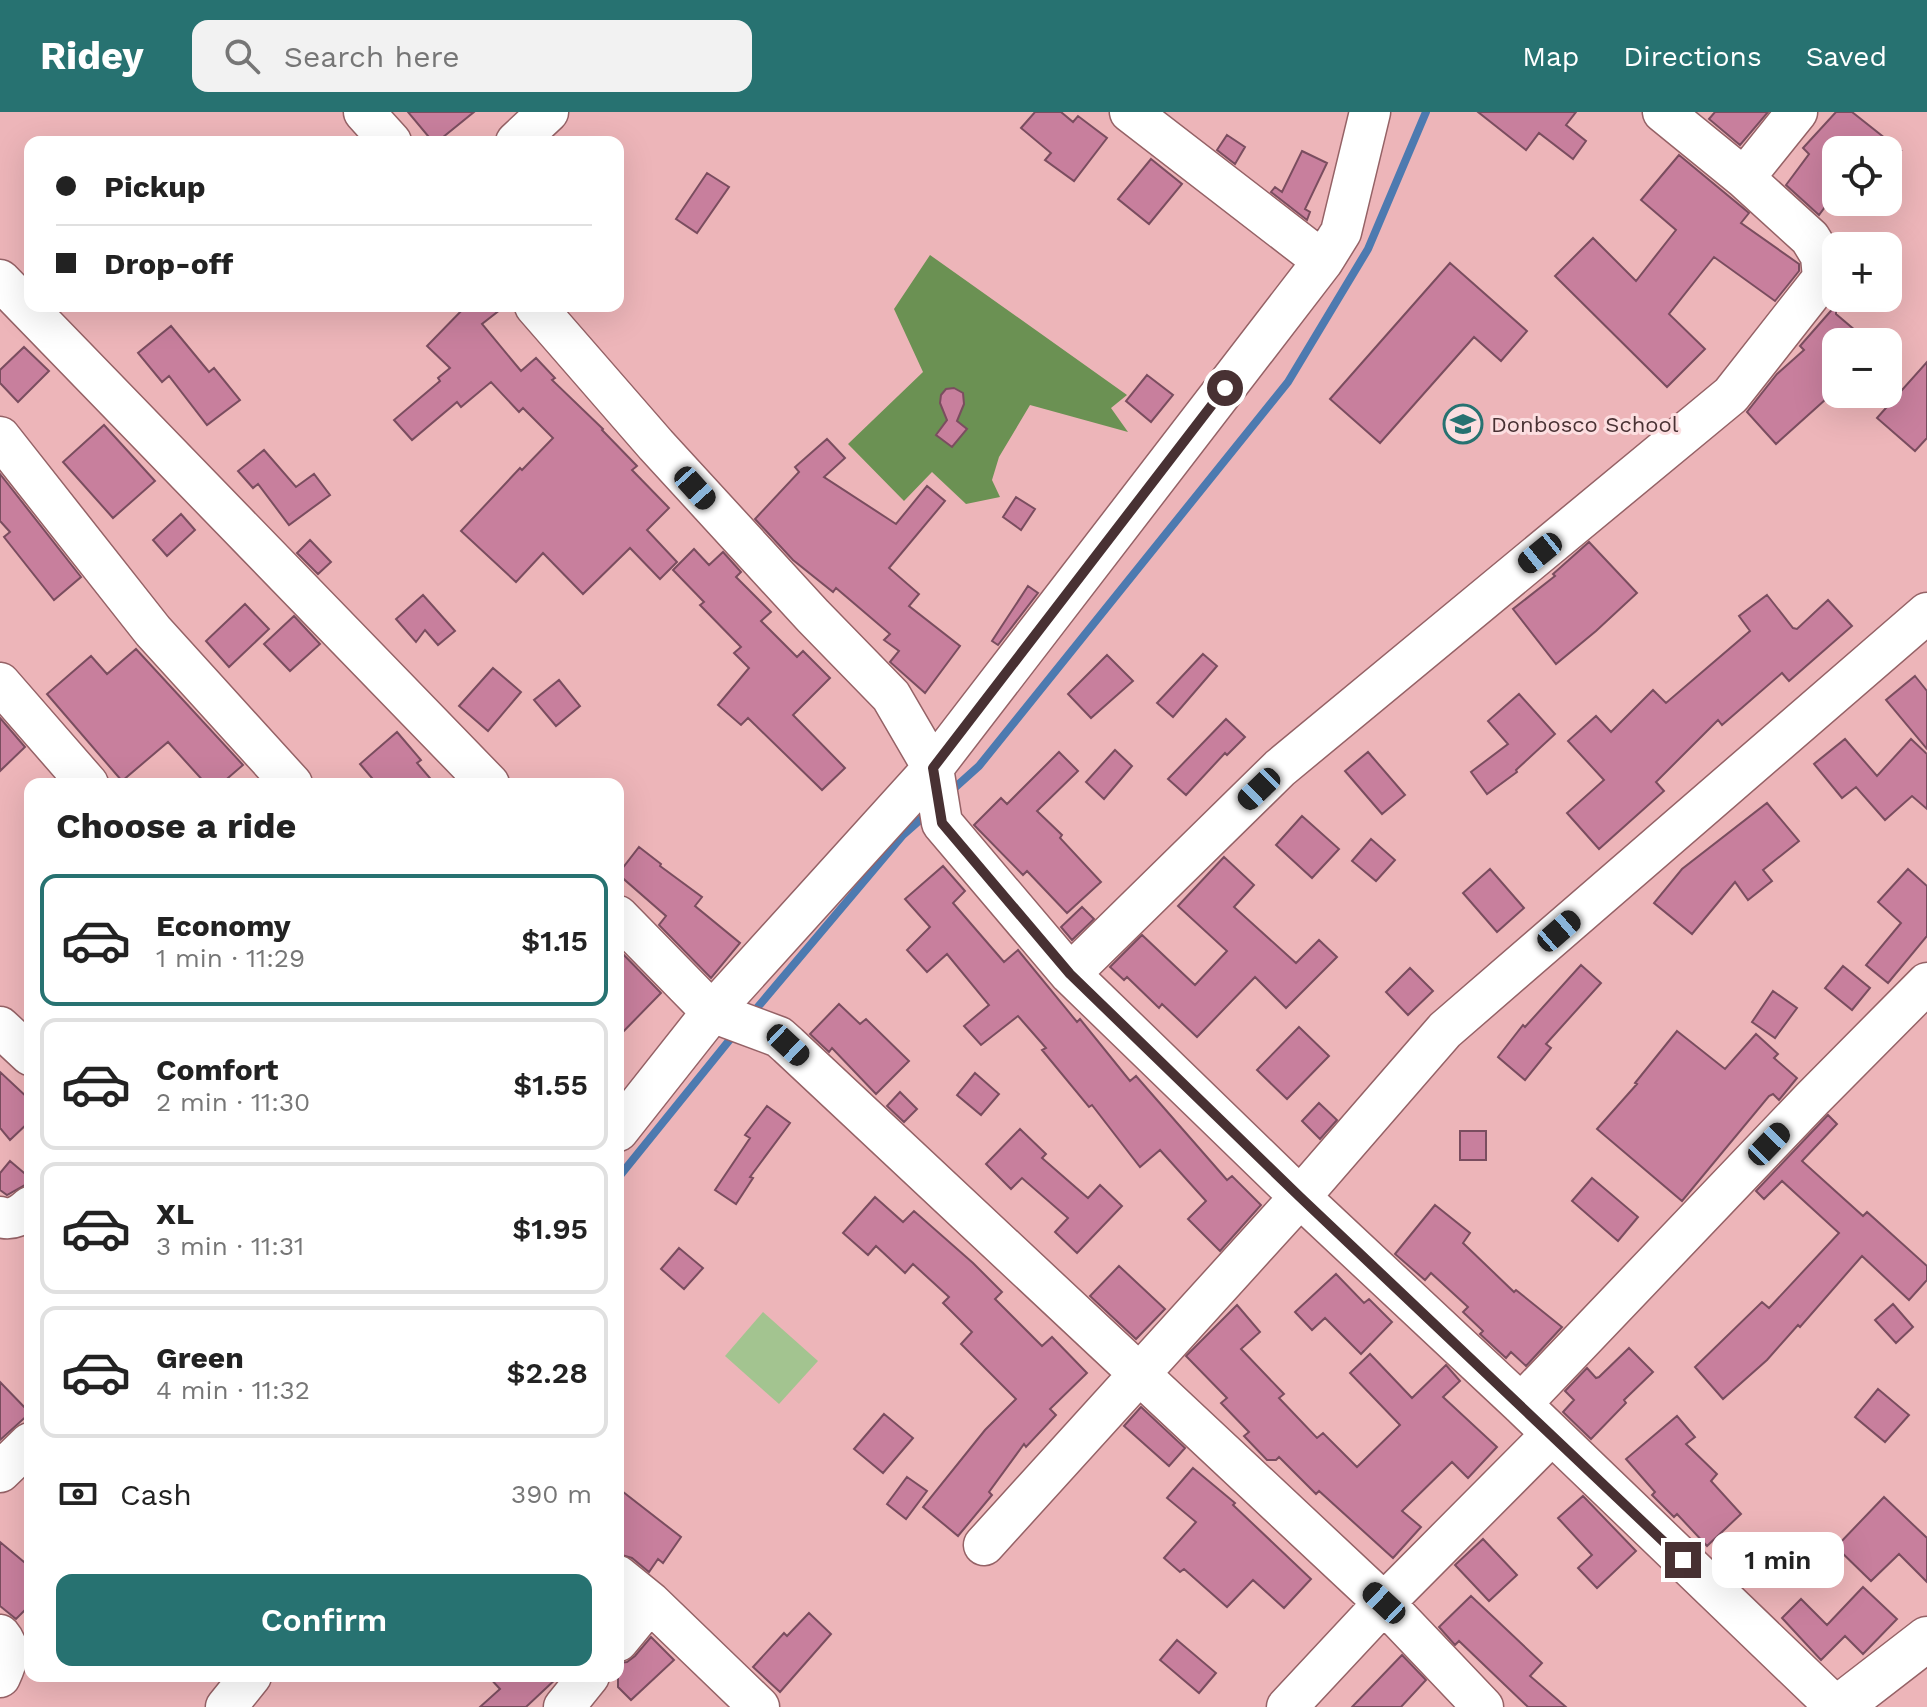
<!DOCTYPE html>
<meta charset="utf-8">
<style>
:root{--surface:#fff;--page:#f2f2f2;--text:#222;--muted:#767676;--line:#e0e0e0;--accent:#277271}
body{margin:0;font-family:"Work Sans",sans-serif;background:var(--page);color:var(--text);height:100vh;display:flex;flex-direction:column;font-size:30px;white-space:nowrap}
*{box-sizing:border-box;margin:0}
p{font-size:26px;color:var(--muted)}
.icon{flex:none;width:44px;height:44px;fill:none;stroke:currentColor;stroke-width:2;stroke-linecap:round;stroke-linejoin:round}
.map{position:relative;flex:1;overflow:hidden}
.details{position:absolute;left:24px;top:666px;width:600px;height:904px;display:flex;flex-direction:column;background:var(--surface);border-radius:16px;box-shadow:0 8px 32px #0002}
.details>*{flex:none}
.top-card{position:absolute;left:24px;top:24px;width:600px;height:176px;border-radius:16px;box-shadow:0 8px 32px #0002;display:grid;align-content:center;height:176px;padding:0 32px;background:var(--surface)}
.controls{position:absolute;left:1822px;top:24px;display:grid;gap:16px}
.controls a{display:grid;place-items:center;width:80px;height:80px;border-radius:16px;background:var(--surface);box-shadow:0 8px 32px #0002;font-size:40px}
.end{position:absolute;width:36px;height:36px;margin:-18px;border:10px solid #483133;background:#fff;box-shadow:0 0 0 4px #fff}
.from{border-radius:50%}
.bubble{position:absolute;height:56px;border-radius:16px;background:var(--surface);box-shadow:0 8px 32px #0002;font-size:26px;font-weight:600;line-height:56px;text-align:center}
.car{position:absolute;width:24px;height:48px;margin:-24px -12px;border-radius:10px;box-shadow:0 0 6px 2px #0007;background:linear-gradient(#222 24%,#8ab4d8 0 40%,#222 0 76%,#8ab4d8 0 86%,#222 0)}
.top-card b{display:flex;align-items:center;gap:28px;height:76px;font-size:30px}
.top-card b+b{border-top:2px solid var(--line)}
.top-card i{width:20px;height:20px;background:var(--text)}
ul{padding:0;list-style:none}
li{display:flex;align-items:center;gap:24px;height:132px;margin:0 16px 12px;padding:0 16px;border:4px solid var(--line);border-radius:16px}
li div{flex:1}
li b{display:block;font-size:30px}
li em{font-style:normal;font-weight:600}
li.selected{border-color:var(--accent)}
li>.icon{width:72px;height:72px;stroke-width:1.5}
h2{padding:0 32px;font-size:36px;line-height:96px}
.pay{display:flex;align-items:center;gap:20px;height:88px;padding:0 32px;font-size:30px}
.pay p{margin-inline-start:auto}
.action{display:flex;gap:16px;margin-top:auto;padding:16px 32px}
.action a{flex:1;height:92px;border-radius:16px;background:var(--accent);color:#fff;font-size:32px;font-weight:600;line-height:92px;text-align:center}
header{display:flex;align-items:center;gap:48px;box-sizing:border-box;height:112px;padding:0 40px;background:var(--accent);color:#fff}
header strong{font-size:38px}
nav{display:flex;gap:44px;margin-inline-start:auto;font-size:28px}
.search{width:560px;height:72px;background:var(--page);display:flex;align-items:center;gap:20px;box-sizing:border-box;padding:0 28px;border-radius:16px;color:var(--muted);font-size:30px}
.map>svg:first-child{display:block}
.green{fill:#a3c490}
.forest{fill:#6b9153}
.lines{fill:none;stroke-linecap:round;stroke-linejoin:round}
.stream{stroke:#4d7ab0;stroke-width:8}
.building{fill:#c87f9d;stroke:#7a4d5f;stroke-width:2}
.minor-casing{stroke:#956266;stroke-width:43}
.major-casing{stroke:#956266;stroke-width:47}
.minor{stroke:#fff;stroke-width:40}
.major{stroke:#fff;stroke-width:44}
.route{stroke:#483133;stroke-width:10}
.labels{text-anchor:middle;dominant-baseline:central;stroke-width:6;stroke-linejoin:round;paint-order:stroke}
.poi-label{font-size:22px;fill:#483133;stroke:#fcdee0;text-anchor:start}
</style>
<header>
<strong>Ridey</strong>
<div class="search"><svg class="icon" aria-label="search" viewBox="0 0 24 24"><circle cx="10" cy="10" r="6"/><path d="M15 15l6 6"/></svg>Search here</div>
<nav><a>Map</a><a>Directions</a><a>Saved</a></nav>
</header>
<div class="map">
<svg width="1927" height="1595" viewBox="0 0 1927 1595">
<rect width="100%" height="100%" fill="#edb5b9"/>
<path class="green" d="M763,1200L818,1249L779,1292L725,1244Z"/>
<path class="forest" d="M930,143L1127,283L1111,296L1128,320L1030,293L999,345L992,368L1000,385L966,392L932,360L904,389L848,332L923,260L894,197Z"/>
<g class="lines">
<path class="stream" d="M950,680L979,654L1288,270L1368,137L1426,0
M751,903L903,723L929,700
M618,1066L736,920"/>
</g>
<path class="building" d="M408,0H474L437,30H433Z
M1035,0H1061L1073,10L1078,4L1107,26L1074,69L1045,48L1051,41L1021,16Z
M1478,0H1576L1566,13L1586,29L1573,47L1539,21L1526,38Z
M1715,0H1768L1740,33L1709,7Z
M1836,0H1852L1900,38H1836V80L1819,103L1786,73L1809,42L1803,36Z
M1227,23L1245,35L1235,52L1217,38Z
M1302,39L1327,51L1305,97L1310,100L1307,108L1271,80L1275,75L1282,80Z
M1679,43L1749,101L1741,111L1799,152V159L1775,189L1714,145L1669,202L1705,237L1667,275L1555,164L1593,126L1636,169L1676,118L1641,88Z
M1151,47L1182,72L1149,112L1118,87Z
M707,61L729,75L697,121L676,107Z
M1450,151L1527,219L1501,249L1474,225L1380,331L1330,287Z
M1836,193V202L1869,230H1836V278L1776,332L1747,300L1777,262L1804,238L1800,234Z
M466,194H505L482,212L521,259L536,246L555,266L552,268L603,317L602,318L637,354L632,358L669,396L647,418L677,450L660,467L630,436L583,482L543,441L516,470L461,419L520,356L522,358L553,326L523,296L519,300L491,270L461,295L457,290L412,328L394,308L440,269L438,266L450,256L427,234Z
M171,214L209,260L214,256L240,288L207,313L169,264L162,270L138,241Z
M24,235L49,259L18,290L0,271V258Z
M1927,250V326L1915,339L1877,306Z
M1147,263L1173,283L1151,310L1126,289Z
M954,276L963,281L964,292L957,309L967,317L952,335L936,323L947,308L940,291L941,283L946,277Z
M104,313L155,369L113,406L63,350Z
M827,327L845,346L824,365L896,412L927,374L945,389L889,456L919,482L909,494L960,534L925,581L890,550L899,539L884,528L890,522L836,476L833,480L793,448L755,407L799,360L795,355Z
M264,338L296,375L314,362L330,383L289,413L258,372L253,376L238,359Z
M0,362L81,465L54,488L4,425L10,420L0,409Z
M1016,385L1035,397L1021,418L1003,405Z
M181,402L195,418L167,444L153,428Z
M310,428L331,450L318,462L297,441Z
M1589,430L1637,481L1596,519L1556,552L1513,497L1555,464L1553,462Z
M694,437L709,453L723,440L741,460L736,465L771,500L761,509L797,545L803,539L830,566L793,603L845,656L822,678L748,606L741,613L718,593L749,556L734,541L741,535L700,493L704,490L673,458Z
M1028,474L1038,481L998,533L992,529Z
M423,483L455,519L438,533L425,518L416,530L396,507Z
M1767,483L1793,516L1797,517L1828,488L1852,514L1789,569L1782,561L1722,613L1718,608L1656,670L1664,679L1599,737L1567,701L1604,668L1568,629L1596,604L1611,620L1653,578L1666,591L1750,519L1739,504Z
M245,492L269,517L229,555L206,529Z
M294,504L320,532L290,559L264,532Z
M136,537L243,653L221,672H206L168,630L122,669L47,582L91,544L107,562Z
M1203,542L1217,554L1173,605L1157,591Z
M1107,543L1133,569L1091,606L1068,582Z
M493,556L521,580L488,619L459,594Z
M1915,564L1927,579V637L1886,588Z
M559,568L580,594L556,614L534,588Z
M1519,582L1555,622L1516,658L1517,660L1487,682L1471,660L1508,632L1488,609Z
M0,606L25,635L0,659Z
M1226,607L1245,625L1227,643L1225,641L1186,683L1168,667Z
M397,620L421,648L417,651L435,672H377L360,652Z
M1845,627L1877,664L1911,627L1927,642V697L1912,684L1885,708L1856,675L1842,686L1814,652Z
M1115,638L1132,654L1104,687L1086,670Z
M1059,640L1078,659L1037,699L1062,723L1060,726L1101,770L1067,801L1027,759L1023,763L974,713L1001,686L1007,692Z
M1368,640L1405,683L1382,702L1345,659Z
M1767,691L1799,729L1763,758L1772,769L1748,788L1735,770L1692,822L1654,791L1682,757Z
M1302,704L1339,737L1312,766L1276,733Z
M1371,727L1395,748L1376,769L1352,749Z
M639,735L661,752L660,754L702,785L695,794L740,831L711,866L659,813L666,804L618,762Z
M1224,745L1254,773L1234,795L1296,851L1319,828L1337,845L1286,896L1255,865L1197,925L1162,892L1159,896L1127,865L1124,868L1110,855L1142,823L1195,873L1227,839L1178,794Z
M943,754L965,779L953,791L1004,850L1018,838L1077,910L1080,907L1130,969L1136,964L1227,1068L1232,1064L1261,1093L1220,1139L1188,1107L1206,1089L1160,1038L1140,1055L1092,993L1089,995L1042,938L1046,936L1018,904L981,933L964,914L989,893L947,842L927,860L907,838L930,815L905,787Z
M1490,757L1524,796L1497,820L1463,781Z
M1908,757L1927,774V824L1888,871L1866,853L1901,811L1878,790Z
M1082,795L1094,807L1072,828L1061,815Z
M618,837L661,881L618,925Z
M1581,853L1601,871L1546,932L1551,936L1525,968L1498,945L1523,913L1525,915Z
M1843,854L1870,876L1852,898L1825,876Z
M1410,856L1433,879L1408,903L1386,880Z
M1773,879L1797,896L1775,926L1752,910Z
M839,892L860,912L866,907L909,949L876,982L832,936L829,940L810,922Z
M1299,915L1329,944L1287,987L1257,958Z
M1677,919L1725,957L1756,922L1778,942L1774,946L1797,966L1779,988L1773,982L1769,984L1682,1089L1597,1017L1637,972L1635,971Z
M0,960L30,988V1009L10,1028L0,1016Z
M975,961L999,982L981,1003L957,983Z
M900,980L917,997L904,1010L887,994Z
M1319,991L1337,1008L1320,1027L1302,1009Z
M767,994L790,1011L750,1065L753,1066L736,1092L715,1078L750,1026L745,1023Z
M1828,1003L1837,1012L1802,1049L1863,1104L1867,1100L1927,1154V1168L1909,1188L1862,1144L1800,1215L1798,1213L1767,1248L1723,1287L1695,1255L1762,1190L1769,1196L1839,1121L1782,1069L1764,1087L1756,1079Z
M1020,1017L1046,1042L1042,1046L1088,1086L1100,1073L1122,1094L1077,1141L1055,1120L1068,1106L1022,1066L1011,1077L986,1052Z
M1460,1019H1486V1048H1460Z
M10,1049L30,1066V1073H25L7,1083L0,1078V1061Z
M1592,1066L1638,1105L1618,1129L1572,1089Z
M875,1085L903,1110L914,1099L973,1151L1002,1180L995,1187L1042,1234L1052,1225L1087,1261L1050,1297L1056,1303L1026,1335L1024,1332L989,1380L992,1383L958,1424L923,1395L985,1318L1016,1287L961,1232L972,1220L943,1191L949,1185L913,1152L905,1161L876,1134L868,1143L843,1121Z
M1435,1093L1470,1121L1463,1131L1514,1180L1516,1178L1562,1215L1526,1254L1511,1240L1506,1246L1480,1222L1483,1219L1463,1200L1468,1195L1431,1161L1425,1168L1395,1142Z
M679,1136L703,1156L684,1177L661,1157Z
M1119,1154L1165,1197L1136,1227L1090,1184Z
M1336,1162L1364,1191L1369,1187L1392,1210L1361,1242L1325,1206L1312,1218L1295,1200Z
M1893,1192L1913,1215L1896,1231L1875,1208Z
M1237,1193L1260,1220L1241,1237L1284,1282L1279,1286L1317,1326L1323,1321L1357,1355L1400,1313L1350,1261L1370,1242L1412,1286L1446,1253L1460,1269L1443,1285L1497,1335L1468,1366L1452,1350L1402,1399L1421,1415L1393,1446L1319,1379L1316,1382L1279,1345L1276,1348H1267L1244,1324L1249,1320L1221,1291L1227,1286L1186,1244Z
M1629,1236L1653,1260L1624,1288L1626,1291L1591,1327L1563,1300L1574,1288L1565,1279L1587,1256L1596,1266L1599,1265Z
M0,1270L30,1301L0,1328Z
M1878,1277L1909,1303L1885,1330L1855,1305Z
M1141,1295L1185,1336L1169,1354L1124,1314Z
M884,1302L913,1326L883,1361L854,1337Z
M1677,1304L1695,1325L1686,1332L1717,1362L1711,1369L1741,1402L1707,1434L1677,1402L1674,1405L1652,1383L1655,1380L1626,1347Z
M1193,1356L1235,1391L1233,1393L1311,1467L1284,1496L1253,1468L1227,1495L1184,1457L1180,1460L1164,1446L1196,1410L1167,1386Z
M907,1365L927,1379L906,1407L887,1392Z
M618,1376L681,1425L663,1451L658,1447L649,1460L632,1446L618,1442Z
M1583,1384L1636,1439L1597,1476L1578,1456L1592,1443L1558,1406Z
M1884,1385L1927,1426V1470L1899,1442L1871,1469L1836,1435Z
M1483,1427L1517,1463L1489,1489L1455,1453Z
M0,1430L30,1455V1493L16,1507L0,1494Z
M1863,1475L1897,1507L1863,1542L1845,1524L1821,1548L1782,1506L1801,1487L1827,1513Z
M1471,1484L1542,1551L1530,1564L1566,1595H1528L1459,1529L1455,1533L1439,1515Z
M809,1501L831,1522L780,1580L753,1555L784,1521L787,1524Z
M651,1525L674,1548L631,1588L618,1575V1551L627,1550L635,1544Z
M1177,1528L1216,1561L1199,1581L1160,1548Z
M1402,1543L1426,1568L1401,1595H1352Z
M488,1564H559L526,1595H480L500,1577Z"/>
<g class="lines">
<defs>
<path id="minor" d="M364,0L391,30
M1130,0L1323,149
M516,30L548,0
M1744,66L1797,0
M0,168L489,672
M535,194L656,333L813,504L891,584L933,656L942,711L1070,862L1300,1085L1521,1292L1836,1595
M0,325L153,519L292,672
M0,571L88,672
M618,804L712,900L779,925L788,933L1384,1491L1483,1595
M1070,862L1280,656L1731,283L1823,166L1821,144L1810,126L1744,66L1663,0
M0,915L30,943
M618,1019L712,900L933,656L1323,149L1341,120L1370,0
M0,1105C12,1109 21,1103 30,1095
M1521,1292L1812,987L1927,871
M0,1360L30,1331
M984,1433L1300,1085L1445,918L1927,501
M618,1464L650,1490L759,1595
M0,1523C12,1537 7,1550 0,1565
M618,1529L650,1490
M226,1595L251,1564
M564,1595L589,1564
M1287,1595L1384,1491L1552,1322"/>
<path id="major" d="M1839,1595L1927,1527"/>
</defs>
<use href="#minor" class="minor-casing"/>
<use href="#major" class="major-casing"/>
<use href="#minor" class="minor"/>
<use href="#major" class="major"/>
</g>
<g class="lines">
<path class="route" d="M1225,276L933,656L942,711L1070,862L1300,1085L1683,1448"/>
</g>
<defs>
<symbol id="school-ring" viewBox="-11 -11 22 22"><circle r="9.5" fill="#fcdee0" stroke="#277271" stroke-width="1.5"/><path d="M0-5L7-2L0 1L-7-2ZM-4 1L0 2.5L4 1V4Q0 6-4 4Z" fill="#277271"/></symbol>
</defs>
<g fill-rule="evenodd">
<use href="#school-ring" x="1441" y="290" width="44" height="44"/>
</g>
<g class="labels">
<g class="poi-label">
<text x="1491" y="312">Donbosco School</text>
</g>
</g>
</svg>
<div class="controls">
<a><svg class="icon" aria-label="locate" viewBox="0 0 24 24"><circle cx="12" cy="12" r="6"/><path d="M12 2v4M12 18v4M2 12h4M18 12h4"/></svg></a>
<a>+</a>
<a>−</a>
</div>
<i class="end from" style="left:1225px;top:276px"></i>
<i class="end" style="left:1683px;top:1448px"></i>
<div class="bubble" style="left:1712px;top:1420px;width:132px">1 min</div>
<i class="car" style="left:695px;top:376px;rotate:138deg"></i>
<i class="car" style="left:1540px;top:441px;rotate:231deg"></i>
<i class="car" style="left:1259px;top:677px;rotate:226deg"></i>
<i class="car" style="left:1559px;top:819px;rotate:49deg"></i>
<i class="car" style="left:788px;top:933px;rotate:133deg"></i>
<i class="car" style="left:1769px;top:1032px;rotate:44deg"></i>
<i class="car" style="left:1384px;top:1491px;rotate:313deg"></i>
<div class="top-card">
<b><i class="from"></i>Pickup</b>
<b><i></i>Drop-off</b>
</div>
<section class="details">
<h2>Choose a ride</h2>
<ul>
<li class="selected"><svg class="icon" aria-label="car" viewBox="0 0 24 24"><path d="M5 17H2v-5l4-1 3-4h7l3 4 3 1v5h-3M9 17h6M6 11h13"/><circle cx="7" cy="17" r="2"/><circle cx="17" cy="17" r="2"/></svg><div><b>Economy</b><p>1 min · 11:29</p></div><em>$1.15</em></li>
<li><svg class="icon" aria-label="car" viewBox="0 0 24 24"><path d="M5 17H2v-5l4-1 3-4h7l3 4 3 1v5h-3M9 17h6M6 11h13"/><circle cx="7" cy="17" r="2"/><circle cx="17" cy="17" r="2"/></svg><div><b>Comfort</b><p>2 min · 11:30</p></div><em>$1.55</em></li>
<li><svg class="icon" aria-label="car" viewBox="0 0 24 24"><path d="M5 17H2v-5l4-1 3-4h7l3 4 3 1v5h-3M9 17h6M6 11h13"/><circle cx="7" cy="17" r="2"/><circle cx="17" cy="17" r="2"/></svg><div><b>XL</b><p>3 min · 11:31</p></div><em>$1.95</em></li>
<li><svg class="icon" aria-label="car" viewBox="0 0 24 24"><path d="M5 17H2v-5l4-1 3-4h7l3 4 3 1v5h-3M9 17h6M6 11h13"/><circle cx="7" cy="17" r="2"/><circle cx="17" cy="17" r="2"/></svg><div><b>Green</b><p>4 min · 11:32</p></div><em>$2.28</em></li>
</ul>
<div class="pay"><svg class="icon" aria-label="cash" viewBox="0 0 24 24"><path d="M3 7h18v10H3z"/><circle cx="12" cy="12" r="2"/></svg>Cash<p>390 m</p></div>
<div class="action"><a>Confirm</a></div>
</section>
</div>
